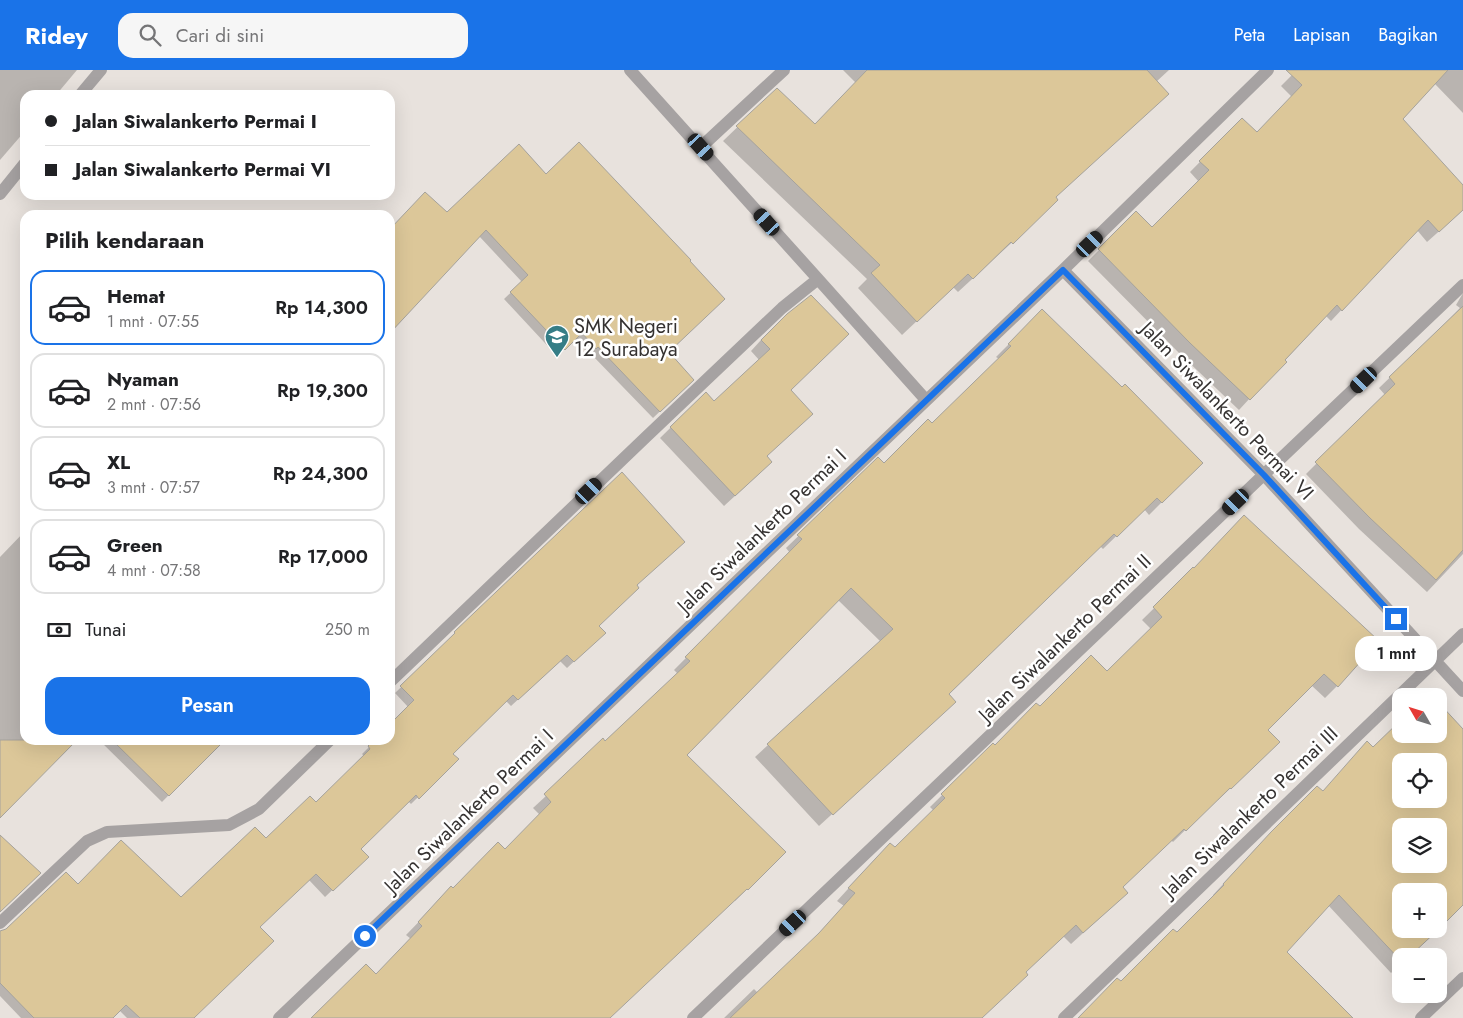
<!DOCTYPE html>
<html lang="id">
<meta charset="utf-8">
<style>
:root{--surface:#fff;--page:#f6f6f6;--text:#202124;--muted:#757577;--line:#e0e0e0;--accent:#1a73e8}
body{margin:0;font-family:Jost,sans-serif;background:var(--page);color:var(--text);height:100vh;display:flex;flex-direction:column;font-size:19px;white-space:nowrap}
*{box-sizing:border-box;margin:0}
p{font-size:16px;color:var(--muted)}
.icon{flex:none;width:28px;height:28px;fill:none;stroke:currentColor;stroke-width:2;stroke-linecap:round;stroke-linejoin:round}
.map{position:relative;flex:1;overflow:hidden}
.panel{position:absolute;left:20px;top:140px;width:375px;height:535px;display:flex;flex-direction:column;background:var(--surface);border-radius:15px;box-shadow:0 5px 20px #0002}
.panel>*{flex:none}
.hud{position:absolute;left:20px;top:20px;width:375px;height:110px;border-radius:15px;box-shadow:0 5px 20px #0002;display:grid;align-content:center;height:110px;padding:0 25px;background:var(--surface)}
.needle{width:32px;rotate:309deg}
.controls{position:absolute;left:1392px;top:618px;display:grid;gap:10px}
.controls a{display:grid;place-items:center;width:55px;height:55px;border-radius:10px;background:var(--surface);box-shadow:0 5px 20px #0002;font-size:25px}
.end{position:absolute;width:22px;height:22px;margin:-11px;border:6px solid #1a73e8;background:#fff;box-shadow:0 0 0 2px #fff}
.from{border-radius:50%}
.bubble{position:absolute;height:35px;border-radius:15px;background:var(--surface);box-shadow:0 5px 20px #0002;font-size:16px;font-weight:600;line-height:35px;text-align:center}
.car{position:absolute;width:15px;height:30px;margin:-15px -8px;border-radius:6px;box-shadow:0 0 4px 1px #0007;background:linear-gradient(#222 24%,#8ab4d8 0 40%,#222 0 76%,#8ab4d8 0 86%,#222 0)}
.hud b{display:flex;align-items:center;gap:18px;height:48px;font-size:19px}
.hud b+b{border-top:1px solid var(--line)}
.hud i{width:12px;height:12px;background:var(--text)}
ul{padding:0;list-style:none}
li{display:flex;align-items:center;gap:15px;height:75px;margin:0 10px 8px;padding:0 15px;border:2px solid var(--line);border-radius:15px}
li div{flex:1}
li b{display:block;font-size:19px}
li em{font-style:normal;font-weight:600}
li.selected{border-color:var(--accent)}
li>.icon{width:45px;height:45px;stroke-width:1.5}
h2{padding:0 25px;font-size:22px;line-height:60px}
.pay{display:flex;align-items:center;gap:12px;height:55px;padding:0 25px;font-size:19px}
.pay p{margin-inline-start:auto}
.primary-button{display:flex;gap:10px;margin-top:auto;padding:10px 25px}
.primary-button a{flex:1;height:58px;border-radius:15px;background:var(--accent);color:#fff;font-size:20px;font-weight:600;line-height:58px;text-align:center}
header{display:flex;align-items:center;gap:30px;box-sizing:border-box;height:70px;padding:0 25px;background:var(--accent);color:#fff}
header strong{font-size:24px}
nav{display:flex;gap:28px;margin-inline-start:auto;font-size:18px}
.search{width:350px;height:45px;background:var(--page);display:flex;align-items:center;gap:12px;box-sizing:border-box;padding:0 18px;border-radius:15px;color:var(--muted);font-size:19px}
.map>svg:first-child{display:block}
.shadow{fill:#0003;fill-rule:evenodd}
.building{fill:#dcc799;stroke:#a5a29c;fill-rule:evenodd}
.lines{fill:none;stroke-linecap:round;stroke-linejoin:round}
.minor{stroke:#a6a2a2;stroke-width:12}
.route{stroke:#1a73e8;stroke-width:6}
.labels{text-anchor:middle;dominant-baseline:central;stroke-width:5;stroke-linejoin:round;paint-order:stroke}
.poi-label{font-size:20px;fill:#353231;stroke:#fff;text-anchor:start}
.street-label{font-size:20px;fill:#353231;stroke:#fff}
</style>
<header>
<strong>Ridey</strong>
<div class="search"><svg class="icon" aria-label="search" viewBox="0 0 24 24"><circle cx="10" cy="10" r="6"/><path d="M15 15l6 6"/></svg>Cari di sini</div>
<nav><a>Peta</a><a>Lapisan</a><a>Bagikan</a></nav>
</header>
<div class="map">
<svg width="1463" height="948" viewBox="0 0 1463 948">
<rect width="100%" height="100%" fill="#e8e2dd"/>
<path class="shadow" d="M0,0H77L56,25H25V61L0,90Z
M843,0H1169L1156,12L1055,128L1043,144L958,222L953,217L902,265L858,218L867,209L723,71L777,19L815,56L856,13Z
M1297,0H1463V43L1435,14L1402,49L1463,117V140L1427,172L1417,160L1331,251L1326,246L1239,340L1180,284L1088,191L1136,143L1152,159L1199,112L1190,102L1242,49L1257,64L1292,27L1281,16Z
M519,76L667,283L693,310L653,348L590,283L589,284L574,269L557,286L504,229L522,212L479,166L390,262V161L447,144Z
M1463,223V484L1427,522L1359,459L1306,404L1385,325L1379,318L1440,259L1460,238L1456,235Z
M1042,241L1201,393L1149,445L1144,439L1103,479L1100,476L948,625L942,644L819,756L755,687L881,572L838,530L686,685L784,782L735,831L734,830L609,948H311L376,905L411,869L406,865L439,831L505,781L540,745L533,738L678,604L674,600L790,483L786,478L878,389L884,395L932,355L999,289L996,287Z
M847,264L790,320L760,403L724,436L660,368L706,323L714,333L760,291L751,281L761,270Z
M1232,459L1337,616L1325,628L1311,615L1267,660V684L1218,730L1217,729L1173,772L1171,770L1121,818L1126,823L1114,835L1071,874L1063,866L1024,903L981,948H724L754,919L758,923L811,872L844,836L837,831L878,786L895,779L934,741L930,737L993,675L995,677L1040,638L1107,603L1151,559L1142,550L1193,500Z
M25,461V670H76L0,746V487Z
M636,516L597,556V570L567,598L560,591L511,636L506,631L452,684L457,689L411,734L408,731L360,779L367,787L325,827L309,810L258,857L191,948H127L119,940L111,948H21L0,926V862L6,860L78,816L181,829L316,734L364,686L362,684L376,670H390V656L409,638L395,623L450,570L449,569L455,563Z
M1439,635L1463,661V832L1439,857V821H1401V859H1437L1409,886H1401V893L1391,903L1328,835L1285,882L1335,948H1080L1177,864L1214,826L1213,825L1260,774L1374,679L1401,652V664H1439ZM1401,691H1439V729H1401ZM1401,756H1439V794H1401Z
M99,670H219L221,672L162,732Z"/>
<path class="building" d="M867,0H1147L1169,24L1056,127L1058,130L1013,174L1011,172L973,209L968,204L917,252L871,203L880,195L736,56L777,18L815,54Z
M1286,0H1448L1403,49L1463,115V140L1439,162L1428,150L1342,241L1337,235L1285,290L1287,292L1250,330L1190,273L1098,179L1136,141L1152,157L1209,100L1199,91L1242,48L1257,62L1302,15Z
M579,72L691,190L690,191L725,229L669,282L694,310L660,342L598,277L596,279L582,263L565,280L510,222L528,205L486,160L390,263V159L425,122L447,142L519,74L546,104Z
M811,225L849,264L791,320L813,344L767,386L772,392L735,426L670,357L706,322L714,331L770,279L761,270L787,244Z
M1463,236V480L1436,510L1370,448L1315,392L1395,314L1389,307Z
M1042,239L1122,317L1125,314L1203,393L1162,433L1157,428L1117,467L1114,464L949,624L956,632L833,745L767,674L893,559L851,518L687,685L786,782L748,820L747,819L610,948H311L366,894L376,904L422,856L418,852L451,816L453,818L498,772L505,779L551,732L544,724L603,668L605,671L690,591L685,587L802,469L797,465L878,387L884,393L928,349L932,353L1011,276L1008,274Z
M622,402L685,472L637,515L639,518L599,556L606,563L574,592L567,585L518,630L513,625L453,684L459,689L419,729L416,725L361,779L369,787L333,821L316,804L260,857L274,871L194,948H140L126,935L113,948H34L0,913V861L6,859L66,802L78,814L121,770L181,827L255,757L266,768L310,726L316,732L370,679L368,676L374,670H390V654L414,630L400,616L455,563L454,562Z
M1244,445L1379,571L1338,617L1324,604L1268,660L1280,672L1231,719L1230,718L1186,761L1184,759L1123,817L1128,823L1083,863L1076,855L1026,902L1028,905L982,948H730L819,863L855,823L848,818L890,773L895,777L945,728L941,724L993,673L995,675L1036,633L1040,636L1091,585L1107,601L1162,547L1153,537L1193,497L1194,498Z
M1439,633L1463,659V835L1439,859V821H1401V859H1439L1410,886H1401V891L1339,825L1287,882L1353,948H1078L1117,908L1121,911L1173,859L1177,862L1224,815L1223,814L1271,762L1317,716L1323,721L1367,671L1373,677L1401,650V664H1439ZM1401,691H1439V729H1401ZM1401,756H1439V794H1401Z
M0,670H77L0,748Z
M112,670H225L169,726Z
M0,765L41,803L0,842Z"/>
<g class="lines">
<path class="minor" d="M80,25L101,0
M701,77L784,0
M0,124L25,93
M1063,200L1264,405L1463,621
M818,209L926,330
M390,612L646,367L782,238L818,209L630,0
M0,853L87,771L107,762L229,755L259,739L330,670
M279,948L1063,200L1268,0
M693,948L1463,215
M1064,948L1463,564
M1421,948L1463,908"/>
</g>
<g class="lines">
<path class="route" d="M365,866L1063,200L1264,405L1396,549"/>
</g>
<defs>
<symbol id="school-pin" viewBox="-11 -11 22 30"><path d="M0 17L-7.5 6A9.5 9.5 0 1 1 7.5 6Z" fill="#357d86" stroke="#fff"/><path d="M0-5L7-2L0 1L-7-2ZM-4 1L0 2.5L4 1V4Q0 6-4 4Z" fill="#fff"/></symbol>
</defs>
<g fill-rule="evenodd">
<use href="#school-pin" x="543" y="253" width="28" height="38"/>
</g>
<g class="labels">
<g class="poi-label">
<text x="574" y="256">SMK Negeri<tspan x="574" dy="23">12 Surabaya</tspan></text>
</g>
<g class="street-label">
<text transform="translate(1227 341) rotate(46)">Jalan Siwalankerto Permai VI</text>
<text transform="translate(762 461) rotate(-44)">Jalan Siwalankerto Permai I</text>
<text transform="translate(1065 568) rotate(-44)">Jalan Siwalankerto Permai II</text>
<text transform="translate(469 741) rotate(-44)">Jalan Siwalankerto Permai I</text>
<text transform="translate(1250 742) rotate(-44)">Jalan Siwalankerto Permai III</text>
</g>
</g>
</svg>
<div class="controls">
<a><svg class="needle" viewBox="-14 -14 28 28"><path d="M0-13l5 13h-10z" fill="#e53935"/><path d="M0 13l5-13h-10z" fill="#757577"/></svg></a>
<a><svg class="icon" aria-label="locate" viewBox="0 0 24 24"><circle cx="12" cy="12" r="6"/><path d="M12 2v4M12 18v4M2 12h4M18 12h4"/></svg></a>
<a><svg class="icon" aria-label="layers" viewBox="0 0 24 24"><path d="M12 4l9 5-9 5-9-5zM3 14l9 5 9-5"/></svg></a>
<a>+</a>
<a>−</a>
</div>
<i class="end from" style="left:365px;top:866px"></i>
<i class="end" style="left:1396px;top:549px"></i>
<div class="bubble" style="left:1355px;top:566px;width:82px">1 mnt</div>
<i class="car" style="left:701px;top:77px;rotate:138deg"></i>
<i class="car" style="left:767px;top:152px;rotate:318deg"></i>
<i class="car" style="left:1090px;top:174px;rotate:46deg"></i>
<i class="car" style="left:1364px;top:310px;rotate:226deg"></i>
<i class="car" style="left:589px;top:421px;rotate:46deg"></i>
<i class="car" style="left:1236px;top:432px;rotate:226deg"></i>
<i class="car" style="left:793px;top:853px;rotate:227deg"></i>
<div class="hud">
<b><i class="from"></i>Jalan Siwalankerto Permai I</b>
<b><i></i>Jalan Siwalankerto Permai VI</b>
</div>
<section class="panel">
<h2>Pilih kendaraan</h2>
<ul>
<li class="selected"><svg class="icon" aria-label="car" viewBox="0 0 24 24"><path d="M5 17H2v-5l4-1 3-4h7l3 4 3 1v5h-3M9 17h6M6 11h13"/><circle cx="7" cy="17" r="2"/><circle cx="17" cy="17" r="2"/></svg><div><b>Hemat</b><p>1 mnt · 07:55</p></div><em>Rp 14,300</em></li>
<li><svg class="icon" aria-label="car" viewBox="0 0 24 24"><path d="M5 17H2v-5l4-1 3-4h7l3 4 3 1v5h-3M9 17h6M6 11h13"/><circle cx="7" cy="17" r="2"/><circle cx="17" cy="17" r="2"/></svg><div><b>Nyaman</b><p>2 mnt · 07:56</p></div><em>Rp 19,300</em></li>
<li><svg class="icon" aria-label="car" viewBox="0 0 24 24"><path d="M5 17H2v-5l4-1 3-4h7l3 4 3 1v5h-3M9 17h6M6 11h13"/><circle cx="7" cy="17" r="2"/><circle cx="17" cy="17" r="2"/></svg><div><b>XL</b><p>3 mnt · 07:57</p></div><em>Rp 24,300</em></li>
<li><svg class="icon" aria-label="car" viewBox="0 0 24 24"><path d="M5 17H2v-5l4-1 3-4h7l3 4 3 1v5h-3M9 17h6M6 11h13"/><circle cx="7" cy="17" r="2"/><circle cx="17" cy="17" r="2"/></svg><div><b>Green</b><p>4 mnt · 07:58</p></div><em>Rp 17,000</em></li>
</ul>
<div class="pay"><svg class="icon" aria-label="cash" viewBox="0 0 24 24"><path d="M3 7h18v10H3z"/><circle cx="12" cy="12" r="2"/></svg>Tunai<p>250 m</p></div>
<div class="primary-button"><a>Pesan</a></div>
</section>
</div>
